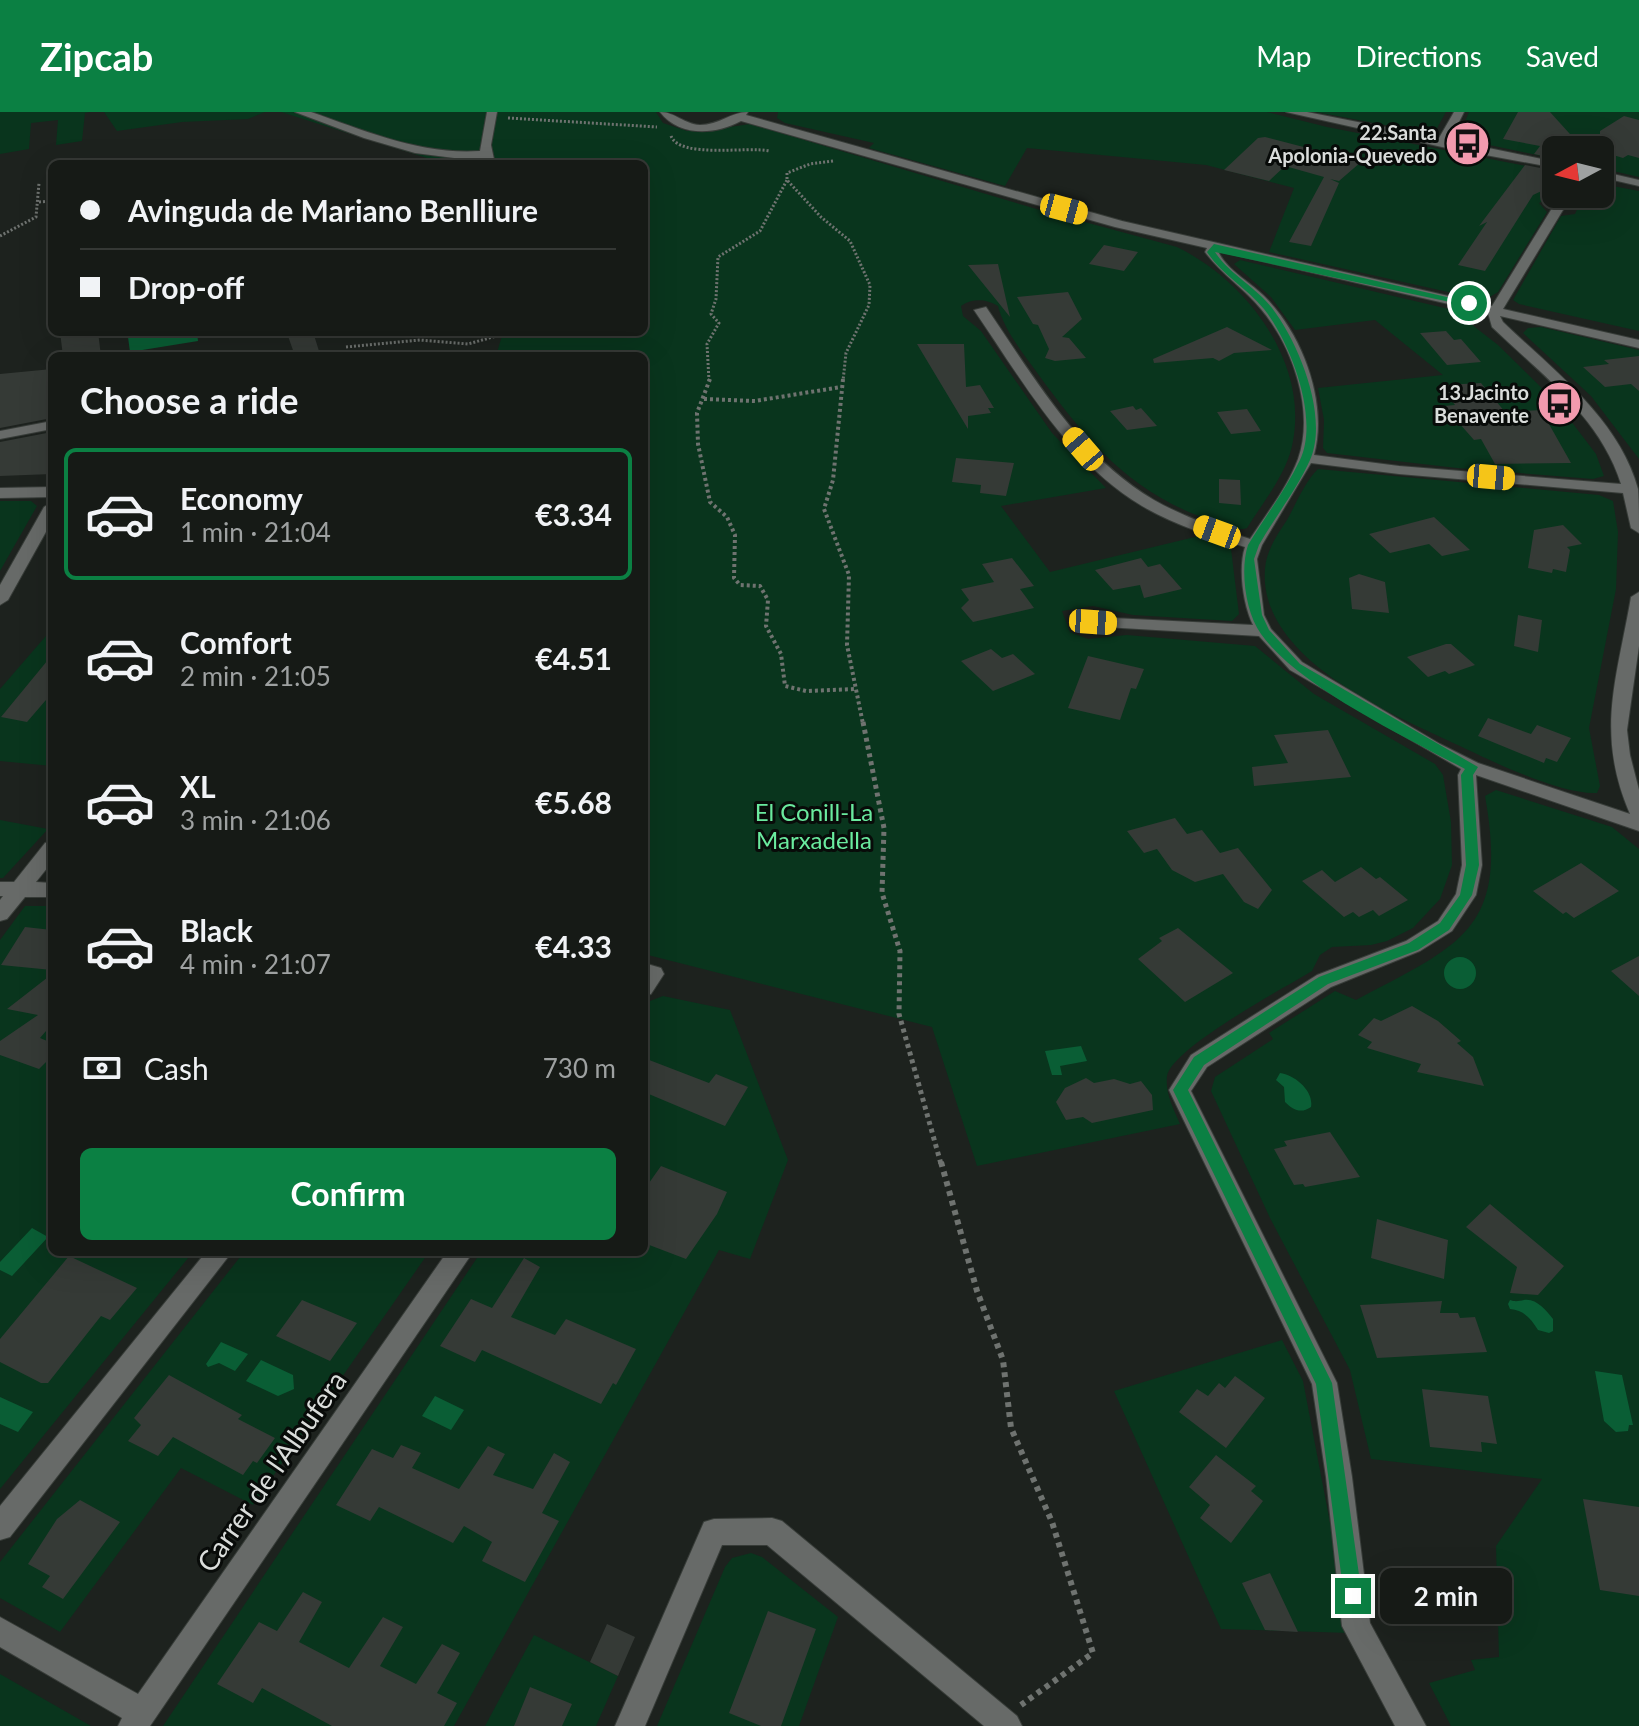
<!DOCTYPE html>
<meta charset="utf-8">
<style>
:root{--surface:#161a16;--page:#1f231f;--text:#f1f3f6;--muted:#9ea1a1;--line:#353835;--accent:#0b8043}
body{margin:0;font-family:Lato,sans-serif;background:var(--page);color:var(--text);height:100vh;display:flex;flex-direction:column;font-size:30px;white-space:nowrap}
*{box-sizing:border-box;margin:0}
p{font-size:26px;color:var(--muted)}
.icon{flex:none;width:44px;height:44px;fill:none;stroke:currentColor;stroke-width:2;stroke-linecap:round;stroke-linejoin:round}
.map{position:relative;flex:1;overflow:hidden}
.sheet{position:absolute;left:48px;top:240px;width:600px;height:904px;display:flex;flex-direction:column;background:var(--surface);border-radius:12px;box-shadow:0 8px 32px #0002,0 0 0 2px var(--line)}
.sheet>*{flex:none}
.banner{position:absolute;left:48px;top:48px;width:600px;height:176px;border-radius:12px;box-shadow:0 8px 32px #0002,0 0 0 2px var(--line);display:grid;align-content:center;height:176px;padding:0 32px;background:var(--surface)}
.needle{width:52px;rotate:263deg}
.controls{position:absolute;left:1542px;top:24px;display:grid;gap:16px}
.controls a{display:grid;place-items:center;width:72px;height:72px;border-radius:12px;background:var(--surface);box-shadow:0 8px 32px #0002,0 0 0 2px var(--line);font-size:40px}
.end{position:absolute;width:36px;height:36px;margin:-18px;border:10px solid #0b8043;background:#fff;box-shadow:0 0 0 4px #fff}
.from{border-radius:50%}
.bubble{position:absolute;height:56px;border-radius:12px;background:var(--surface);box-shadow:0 8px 32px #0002,0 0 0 2px var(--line);font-size:26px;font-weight:700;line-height:56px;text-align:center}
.car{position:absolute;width:24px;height:48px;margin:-24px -12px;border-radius:10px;box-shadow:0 0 6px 2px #0007;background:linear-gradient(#f5c518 24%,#345 0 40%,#f5c518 0 76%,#345 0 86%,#f5c518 0)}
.banner b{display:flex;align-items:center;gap:28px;height:76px;font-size:30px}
.banner b+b{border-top:2px solid var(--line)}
.banner i{width:20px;height:20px;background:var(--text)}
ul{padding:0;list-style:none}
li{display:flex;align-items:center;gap:24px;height:132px;margin:0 16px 12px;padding:0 16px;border:4px solid transparent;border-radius:12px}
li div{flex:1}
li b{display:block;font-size:30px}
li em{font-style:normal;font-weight:700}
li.active{border-color:var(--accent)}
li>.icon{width:72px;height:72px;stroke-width:1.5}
h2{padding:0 32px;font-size:36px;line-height:96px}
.pay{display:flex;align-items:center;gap:20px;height:88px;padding:0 32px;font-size:30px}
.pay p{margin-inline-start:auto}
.action{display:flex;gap:16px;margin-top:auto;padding:16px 32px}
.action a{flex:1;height:92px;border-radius:12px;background:var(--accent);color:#fff;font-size:32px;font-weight:700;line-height:92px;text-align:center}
header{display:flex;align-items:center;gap:48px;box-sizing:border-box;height:112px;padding:0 40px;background:var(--accent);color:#fff}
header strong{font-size:38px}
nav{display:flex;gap:44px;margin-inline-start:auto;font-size:28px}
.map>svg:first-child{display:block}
.green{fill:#09351d}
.water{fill:#0a5e35}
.building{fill:#353a36}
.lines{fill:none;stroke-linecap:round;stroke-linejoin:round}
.minor-casing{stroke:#373c38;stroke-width:2}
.path-far3{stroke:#6f7370;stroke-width:3;stroke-dasharray:2 2;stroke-linecap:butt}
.path-far2{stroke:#6f7370;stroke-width:4;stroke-dasharray:3 3;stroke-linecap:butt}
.path-far1{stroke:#6f7370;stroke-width:5;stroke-dasharray:4 4;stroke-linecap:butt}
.path{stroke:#6f7370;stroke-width:6;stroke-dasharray:5 5;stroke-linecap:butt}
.minor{fill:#676a68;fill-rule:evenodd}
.route{fill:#0b8043}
.labels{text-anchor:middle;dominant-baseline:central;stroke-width:6;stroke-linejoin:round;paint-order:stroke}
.far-poi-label{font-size:20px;font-weight:bold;fill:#dadddb;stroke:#080b09;text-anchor:end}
.park-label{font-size:24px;fill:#6aea9e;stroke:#080b09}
.near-street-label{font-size:28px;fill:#dadddb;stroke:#080b09}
</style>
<header>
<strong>Zipcab</strong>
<nav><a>Map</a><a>Directions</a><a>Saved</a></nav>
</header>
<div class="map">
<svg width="1639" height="1614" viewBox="0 0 1639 1614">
<rect width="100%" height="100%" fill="#1d221e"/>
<path class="green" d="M0,0H90L85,1L82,29L56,33L58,8L31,11L29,37L0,42Z
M104,0H265L248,7L182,10L117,19Z
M281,0H656L663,11L687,19H704L750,12L1033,96L1177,135C1245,168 1308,248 1293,329C1288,360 1264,389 1247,416C1235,420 1223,413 1212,409C1130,381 1087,329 1038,262C1023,241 1004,218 998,194C986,187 973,186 961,194L963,204L981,219L1052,321L1106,376L1001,394L1050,460L1199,424L1231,437L1239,502L1232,509L1133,503L1093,494L1062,499L1070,520L1088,527L1127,523L1255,534L1314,582L1435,652L1443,663L1451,710L1452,753L1440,787L1413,816L1387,829L1371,833L1332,835L1320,843L1312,859C1284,876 1172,936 1167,964C1165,981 1173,996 1180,1012L977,1054L932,915L644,842V244H496L503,220H644V52H446Z
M778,0H1267L1327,15L1556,60L1558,82L1539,91L1547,100L1498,180L1488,186H1475L1269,140L1294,76L1206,53L1027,36L1005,74L869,36L874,31L785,11L777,6Z
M1316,0H1446L1436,18L1427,21Z
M1469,0H1639V65L1600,56V38H1556V47L1461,27L1459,24Z
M1602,72L1639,79V219L1519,192L1513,188L1561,104L1575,102C1581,89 1584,82 1600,82Z
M1240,148L1453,198L1498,233L1558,292L1596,342L1604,364L1593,367L1457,356L1327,341L1323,336L1324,308L1318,276L1443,263L1375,208L1295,218L1271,185L1234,152Z
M1541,215L1639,238V347L1591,284L1523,221L1528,216Z
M1318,357L1599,383L1613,389L1618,420L1616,477L1589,616L1600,674L1597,681C1562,683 1493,650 1460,634C1393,603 1258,547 1265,457C1266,439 1277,423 1287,408C1296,392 1305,369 1318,357Z
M0,389H31L37,394L0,459Z
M52,517V654L0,649V577Z
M1496,678L1612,715L1639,737V1614H1451L1429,1571L1475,1558L1471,1548L1499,1545L1496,1434L1542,1367L1371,1347L1350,1258L1270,1106L1211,979L1215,965L1273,927L1269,921L1335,879L1356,888C1462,832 1509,817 1485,684Z
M0,708L48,717L3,766H0Z
M25,794H52V1140H193L0,1377V828Z
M663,884L730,898L788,1048L750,1147L719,1138L454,1614H163L481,1140H644V898L650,889Z
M244,1140H429L253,1393L181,1356L60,1520L0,1486V1450Z
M1282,1228L1303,1269L1351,1521L1221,1517L1114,1279Z
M751,1441L762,1445L838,1505L799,1614H657L725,1455L732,1446Z
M534,1523L618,1564L596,1614H485Z
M0,1562L91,1614H0Z"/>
<path class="water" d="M159,220H197L198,229L130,240L128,225Z
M1444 861a16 16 0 1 1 32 0a16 16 0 1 1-32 0Z
M1081,934L1087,949L1060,954L1062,963H1052L1045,939Z
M1280,961C1295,963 1314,979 1311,995C1301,1002 1293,998 1285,990L1284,975L1276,968Z
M32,1116L48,1125L12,1164L0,1158V1150Z
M1510,1188C1515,1190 1519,1189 1524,1188C1536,1186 1546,1198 1553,1207V1219L1549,1221L1538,1218C1531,1207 1524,1198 1510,1197L1508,1192Z
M221,1230L248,1242L235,1259L219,1251L208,1255L206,1252Z
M261,1248L293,1263L294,1277L278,1284L246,1269Z
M1595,1259L1622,1263L1633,1313H1629L1628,1319L1616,1320L1604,1309Z
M435,1284L464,1298L451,1318L422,1304Z
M0,1285L33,1300L18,1320L0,1312Z"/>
<path class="building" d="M1518,0H1550L1579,32L1574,38H1556V47L1534,42L1540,34L1503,27Z
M1624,4L1639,8V46L1628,43L1623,46L1600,39V19Z
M1265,25L1361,50L1339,69L1330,67L1339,71L1311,134L1289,130L1324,65L1285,54L1269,69L1224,58L1258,26Z
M1525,53L1556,59L1546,77L1533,83L1485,159L1458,153L1487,110L1479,114Z
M1104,133L1138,140L1124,159L1089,152Z
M998,152L1010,205L968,153Z
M1068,180L1082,207L1062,225L1069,226L1086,246L1055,249L1045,246L1049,237L1038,213L1033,212L1017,185Z
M1227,215L1272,238L1234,241L1219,249L1213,246L1154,251L1153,247Z
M1446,219L1454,228L1461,227L1481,250L1447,253L1420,221Z
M60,220H98L101,244H63Z
M313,220L319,239L295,244L288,224Z
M917,232H964L966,275L980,273L994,296H988L991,301L968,304V317Z
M1639,244V279L1631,272L1605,275L1583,255L1609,252L1604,248Z
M52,257V306L0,316V262Z
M1481,271L1505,300L1541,298L1571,351L1495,352L1481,327L1474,328L1444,294L1455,293L1445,280L1450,279L1445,273Z
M1133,294L1136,298L1141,296L1157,314L1127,318L1110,299Z
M1247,297L1261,319L1231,322L1217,300Z
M52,320V362L0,364V330Z
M956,346L1014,351L1006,384L980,381L981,373L952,370Z
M1219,367L1240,368L1241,393L1219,391Z
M1434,405L1470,438L1442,444L1429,432L1390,441L1369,422Z
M1563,413L1582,432L1567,435L1570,438L1566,460L1553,457L1552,461L1528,456L1534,418Z
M1012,446L1034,474L1020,477L1034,496L973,510L961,496L969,488L961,477L994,470L982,452Z
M1141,446L1148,455L1160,452L1182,477L1144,486L1140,473L1113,478L1095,458Z
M1359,462L1385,470L1389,501L1352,497L1349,466Z
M1518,503L1542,508L1538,540L1514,534Z
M1446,532H1451L1475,553L1449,562L1445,559L1428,565L1407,545Z
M991,537L1002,546L1013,542L1035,562L993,579L961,549Z
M52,543V581L27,610L1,605Z
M1088,544L1144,557L1136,577L1131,576L1120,608L1068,596Z
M1488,606L1531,622L1537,613L1571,626L1557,650L1546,646L1544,651L1478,624Z
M1328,618L1351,665L1254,674L1252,655L1288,651L1274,623Z
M1175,706L1187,722L1202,718L1220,741L1238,736L1272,778L1258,797L1244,790L1223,762L1195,770L1172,758L1157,737L1144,741L1127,719Z
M1581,751L1619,779L1574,806L1566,800L1563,802L1533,779Z
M1361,755L1376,767L1380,765L1408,788L1379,804L1373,798L1359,805L1353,800L1344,805L1302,769L1322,758L1335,770Z
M25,815L52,818V858L1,853Z
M1178,816L1233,861L1185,890L1138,847L1162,829L1159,826Z
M1639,844V884L1611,859Z
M52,862V912L40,926L52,931V944L39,957L0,943V929L38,903L7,897Z
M1412,894L1438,909L1461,929L1457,931L1473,945L1484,974L1417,960L1421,952L1367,936L1372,930L1358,923L1374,906L1381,909Z
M644,946L709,971L716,962L748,975L725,1014L644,980Z
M1086,966L1094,971L1114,967L1130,972L1141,969L1152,983L1153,998L1092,1011L1083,1005L1066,1008L1056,990L1065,976Z
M1330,1020L1360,1065L1305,1075L1303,1072L1294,1073L1274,1037L1287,1034L1284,1029Z
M661,1054L727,1080L717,1102L686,1147L644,1131V1078Z
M1490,1092L1564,1154L1538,1183L1510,1181L1517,1155L1466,1115Z
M1377,1107L1448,1128L1444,1167L1371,1146Z
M69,1144L137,1176L110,1208L101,1204L48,1271H41L0,1250V1227Z
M524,1146L540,1155L511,1205L555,1223L566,1207L636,1237L616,1273L613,1271L601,1292L482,1238L475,1250L440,1234L471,1187L492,1196Z
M302,1188L357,1211L330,1249L276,1224Z
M1442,1189L1440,1201H1458L1460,1206L1475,1205L1487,1240L1377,1246L1360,1193Z
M169,1263L242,1303L238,1307L275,1326L257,1351L253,1349L243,1363L173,1325L158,1344L128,1329L141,1313L134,1306Z
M1235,1264L1265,1286L1226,1336L1179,1300L1197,1277L1208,1284L1219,1271L1225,1276Z
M1422,1277L1488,1284L1497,1332L1481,1330L1482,1340L1430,1335Z
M401,1333L421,1341L412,1356L459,1377L488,1334L505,1342L493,1363L533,1377L554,1341L570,1350L542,1401L559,1409L525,1470L482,1449L492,1430L464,1414L453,1431L379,1395L370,1409L336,1393L372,1337L393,1346Z
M1216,1343L1256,1374L1251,1379L1263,1389L1231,1431L1200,1406L1210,1393L1189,1375Z
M1583,1387L1639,1395V1484L1600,1478Z
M80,1388L120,1410L63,1487L42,1475L50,1464L28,1452L57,1407Z
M1270,1461L1298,1520L1265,1518L1242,1471Z
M303,1480L322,1490L299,1530L349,1556L383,1505L403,1515L380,1554L416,1572L442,1532L460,1541L437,1581L457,1591L444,1614H332L262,1576L253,1591L217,1572L259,1510L277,1519Z
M768,1499L816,1517L781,1614H761L729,1601Z
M607,1512L635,1525L618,1564L590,1550Z
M530,1575L572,1592L562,1614H514Z"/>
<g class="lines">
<defs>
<path id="minor" d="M295,0H311C366,19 420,43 480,39L487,0H497L491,33L495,52H483L481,46L462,47L415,41L364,26Z
M660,0C675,0 684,12 700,13C719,13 731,0 748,0L746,3L1122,109L1492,194L1554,93L1566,82H1579L1563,98L1503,197L1639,228V236L1500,204L1503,210C1554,259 1619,307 1638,377C1639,390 1639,407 1639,421L1631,416L1623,381L1399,362L1311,351L1262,433L1257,447L1264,503L1271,517L1302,550L1440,632L1478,651L1630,702C1595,621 1617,567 1631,485L1639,480V534L1627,618L1630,643L1639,678V719L1476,663L1482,753L1476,783L1452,819L1420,839L1331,875L1207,955L1191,979L1337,1271L1352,1365L1370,1511L1426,1614H1395L1342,1514L1326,1365L1312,1272L1169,978L1191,943L1317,863L1406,829L1438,809L1456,782L1462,753L1458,663L1461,657L1290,558L1259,524L1087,514L1085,510L1087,506L1093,505L1253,513C1243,493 1238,456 1245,435C1210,424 1174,413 1142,394C1067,349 1022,268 974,198L986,195C1034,265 1079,344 1154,388C1184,405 1217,416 1250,427C1267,401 1287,376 1298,347C1315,299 1293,235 1261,197C1244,176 1221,162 1205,140L1207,136L1115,115L741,9C715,23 679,25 660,0ZM1218,139L1488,201L1492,215C1541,262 1600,305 1621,372L1399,354L1314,343C1328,291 1303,224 1266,186C1252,171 1226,158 1218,139Z
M1286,0H1307L1439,26L1454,0H1464L1450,28L1556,50V56L1442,35Z
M1600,59L1639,68V74L1600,65Z
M334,239L340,244H319L321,241Z
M52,309V317L0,327V319Z
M52,375V385L0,386V376Z
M52,390V409L8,488L0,493V473L44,395Z
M52,729V750L36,770L52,771V785H25L7,807L0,809V788L3,784H0V770H14L45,731Z
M644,851L661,856L664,862L651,882L644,884Z
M206,1140H232L10,1425L0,1428V1394Z
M447,1140H473L150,1614H118L122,1606L0,1535V1505L138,1582Z
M772,1406L782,1409L1017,1604L1022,1614H984L767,1433H722L645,1614H615L704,1410L714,1407Z"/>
</defs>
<use href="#minor" class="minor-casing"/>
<path class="path-far3" d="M508,6L657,15
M671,24C680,47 747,34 770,39
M833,49L810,52L787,61V68L821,105L850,129L870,173L869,193L846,241L843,269
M39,90L52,89
M0,124L36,105L39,71
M346,235L420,228L468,232L500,223
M709,269L707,232L719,211L711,202L716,187L718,145L760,119L787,68"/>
<path class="path-far2" d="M710,267L697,301L698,332L710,390L727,405L735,423L734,466L740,473L760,474L768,488L766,514L781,542L785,574L806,579L854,577
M843,267L833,368L824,397L849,463L847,533L863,612
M704,287L755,289L841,275"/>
<path class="path-far1" d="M863,610L884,716L882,781L900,839L899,902L941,1052"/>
<path class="path" d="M941,1050L977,1179L1003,1248L1011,1316L1052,1410L1093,1541L1021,1593"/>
<use href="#minor" class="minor"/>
</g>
<path class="route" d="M1214,132L1473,191L1469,194L1215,140C1229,162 1256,175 1272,196C1299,231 1329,305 1310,348C1297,377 1275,405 1259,433L1254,447L1262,503L1269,518L1300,552L1478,655L1473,663L1479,753L1472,783L1449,818L1418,838L1328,872L1204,953L1188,978L1332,1271L1362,1484L1359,1490L1353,1493L1346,1490L1344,1484L1316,1272L1173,978L1194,945L1319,865L1409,831L1440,811L1460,783L1466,753L1461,663L1465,657C1406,625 1299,575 1261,522C1245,500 1240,457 1248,433C1265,405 1286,377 1300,348C1320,306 1290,230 1264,197C1247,176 1221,162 1207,140Z"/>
<defs>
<symbol id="bus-disc" viewBox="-11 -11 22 22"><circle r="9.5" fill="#f29aae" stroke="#080b09"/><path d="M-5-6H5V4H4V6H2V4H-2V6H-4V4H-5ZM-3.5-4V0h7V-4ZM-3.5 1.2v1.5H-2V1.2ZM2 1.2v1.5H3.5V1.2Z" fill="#111"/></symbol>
</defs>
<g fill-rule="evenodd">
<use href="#bus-disc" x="1442" y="6" width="51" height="51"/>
<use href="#bus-disc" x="1534" y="266" width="51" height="51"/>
</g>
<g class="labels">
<g class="far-poi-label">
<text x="1437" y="20">22.Santa<tspan x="1437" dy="23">Apolonia-Quevedo</tspan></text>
<text x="1529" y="280">13.Jacinto<tspan x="1529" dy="23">Benavente</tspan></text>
</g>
<g class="park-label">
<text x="814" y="699">El Conill-La<tspan x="814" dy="28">Marxadella</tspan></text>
</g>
<g class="near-street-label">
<text transform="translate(271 1359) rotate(-55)">Carrer de l'Albufera</text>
</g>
</g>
</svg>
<div class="controls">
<a><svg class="needle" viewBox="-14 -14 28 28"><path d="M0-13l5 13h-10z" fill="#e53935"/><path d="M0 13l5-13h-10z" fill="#9ea1a1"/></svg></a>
</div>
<i class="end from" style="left:1469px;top:191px"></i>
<i class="end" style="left:1353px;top:1484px"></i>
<div class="bubble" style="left:1380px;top:1456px;width:132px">2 min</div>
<i class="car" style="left:1064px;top:97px;rotate:105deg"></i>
<i class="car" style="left:1083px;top:337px;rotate:319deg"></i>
<i class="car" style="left:1491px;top:365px;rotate:95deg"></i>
<i class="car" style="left:1217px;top:420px;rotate:290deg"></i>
<i class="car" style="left:1093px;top:510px;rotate:94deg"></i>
<div class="banner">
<b><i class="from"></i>Avinguda de Mariano Benlliure</b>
<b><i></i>Drop-off</b>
</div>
<section class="sheet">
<h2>Choose a ride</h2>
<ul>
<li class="active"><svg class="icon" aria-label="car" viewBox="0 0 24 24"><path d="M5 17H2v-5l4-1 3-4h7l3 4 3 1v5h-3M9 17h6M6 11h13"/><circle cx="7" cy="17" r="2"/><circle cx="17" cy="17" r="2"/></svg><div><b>Economy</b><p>1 min · 21:04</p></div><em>€3.34</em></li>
<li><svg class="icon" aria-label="car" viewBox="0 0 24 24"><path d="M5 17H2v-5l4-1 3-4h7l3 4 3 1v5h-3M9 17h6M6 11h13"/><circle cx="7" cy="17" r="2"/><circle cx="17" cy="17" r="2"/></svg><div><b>Comfort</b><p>2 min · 21:05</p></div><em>€4.51</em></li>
<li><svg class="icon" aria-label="car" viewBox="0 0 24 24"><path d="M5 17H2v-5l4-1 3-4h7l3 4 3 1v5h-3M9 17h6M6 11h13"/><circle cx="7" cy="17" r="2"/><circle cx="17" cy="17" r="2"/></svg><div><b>XL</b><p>3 min · 21:06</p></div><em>€5.68</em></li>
<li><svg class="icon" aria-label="car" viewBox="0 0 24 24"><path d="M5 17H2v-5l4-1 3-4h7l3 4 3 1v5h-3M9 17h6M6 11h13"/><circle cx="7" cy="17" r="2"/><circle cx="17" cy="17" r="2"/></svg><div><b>Black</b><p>4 min · 21:07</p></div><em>€4.33</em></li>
</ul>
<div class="pay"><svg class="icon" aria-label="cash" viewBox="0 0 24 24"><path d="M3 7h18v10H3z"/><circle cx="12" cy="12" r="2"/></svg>Cash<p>730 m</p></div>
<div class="action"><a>Confirm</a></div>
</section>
</div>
